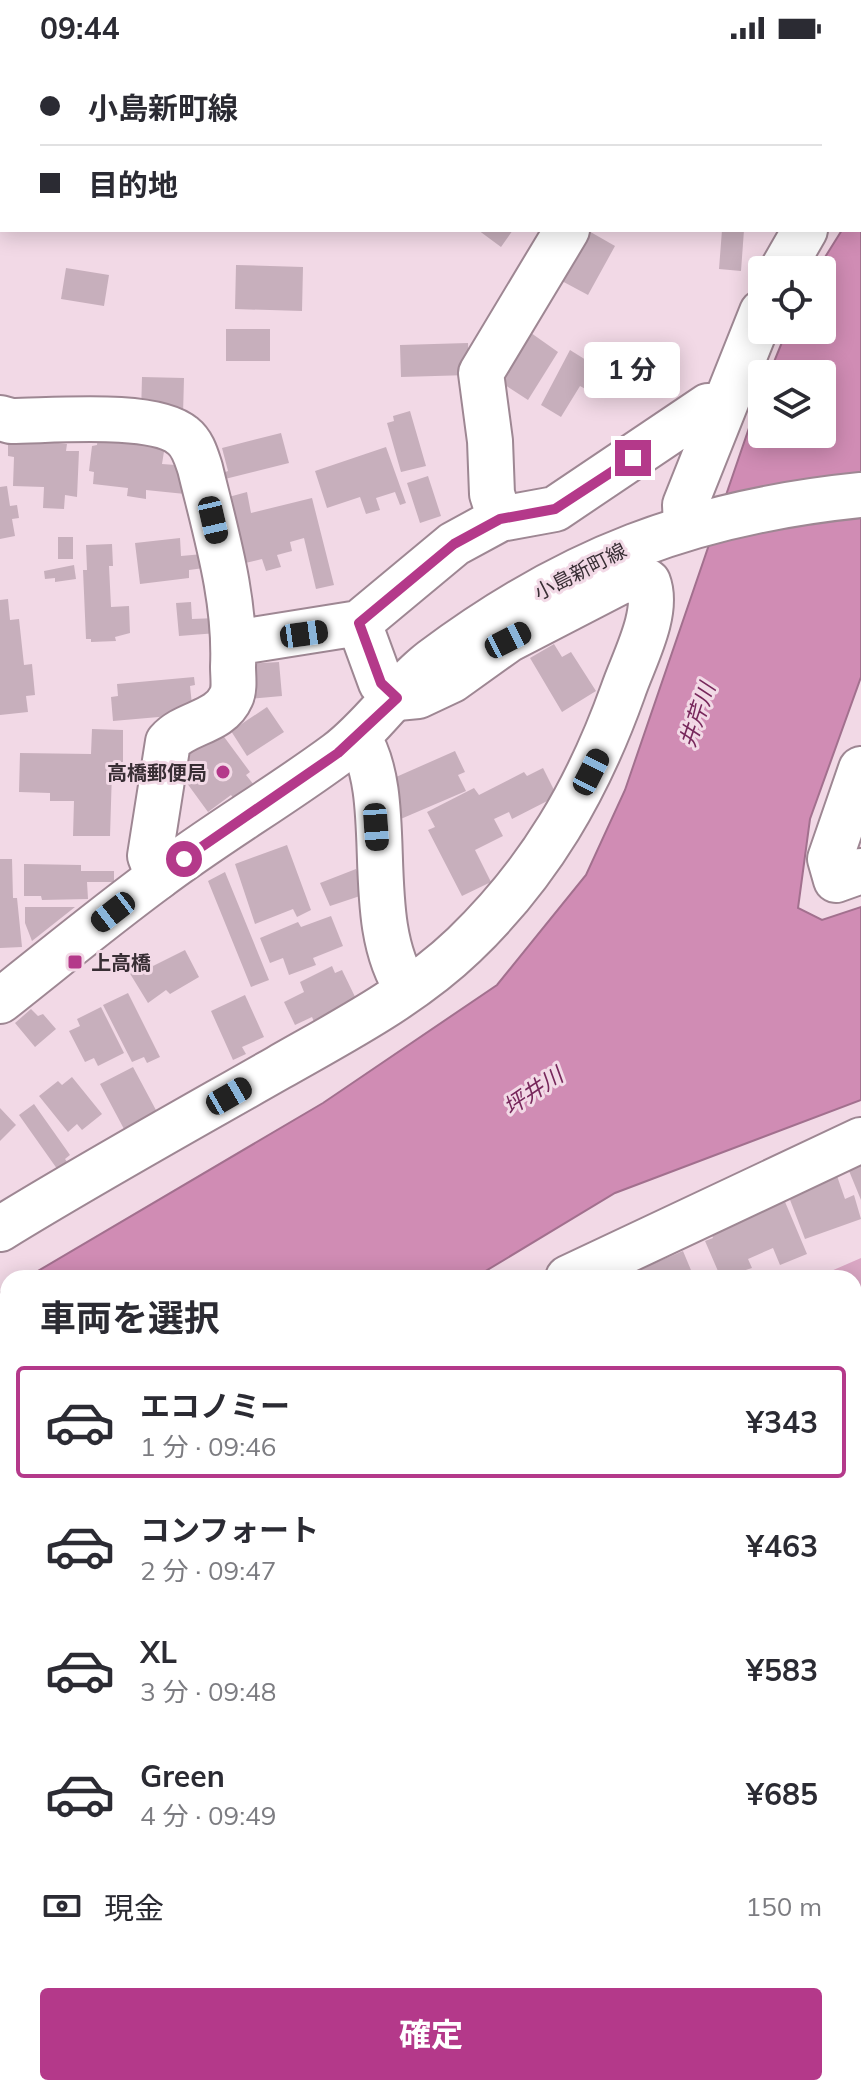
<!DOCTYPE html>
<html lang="ja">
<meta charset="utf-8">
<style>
:root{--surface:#fff;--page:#f2f2f3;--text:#2b2b33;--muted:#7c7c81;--line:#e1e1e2;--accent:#b4398a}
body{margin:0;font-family:Mulish,"Noto Sans JP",sans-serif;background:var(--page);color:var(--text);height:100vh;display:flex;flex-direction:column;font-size:30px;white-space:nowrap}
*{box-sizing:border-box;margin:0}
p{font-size:26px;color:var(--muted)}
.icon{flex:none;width:44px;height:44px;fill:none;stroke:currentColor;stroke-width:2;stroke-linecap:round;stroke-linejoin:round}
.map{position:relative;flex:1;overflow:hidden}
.drawer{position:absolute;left:0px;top:1214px;width:862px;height:826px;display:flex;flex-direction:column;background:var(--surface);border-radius:24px 24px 0 0;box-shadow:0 4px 20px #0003}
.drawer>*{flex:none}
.top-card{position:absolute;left:0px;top:0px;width:862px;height:176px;box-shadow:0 4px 20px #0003;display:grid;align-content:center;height:176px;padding:0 40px;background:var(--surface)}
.tools{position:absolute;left:748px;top:200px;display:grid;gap:16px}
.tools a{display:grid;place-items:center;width:88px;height:88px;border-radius:8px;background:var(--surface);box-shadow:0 4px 20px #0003;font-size:40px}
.end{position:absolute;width:36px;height:36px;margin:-18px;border:10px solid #b4398a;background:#fff;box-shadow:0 0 0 4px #fff}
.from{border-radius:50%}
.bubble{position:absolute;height:56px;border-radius:8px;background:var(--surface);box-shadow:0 4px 20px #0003;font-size:26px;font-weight:700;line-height:56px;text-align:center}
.car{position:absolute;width:24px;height:48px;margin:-24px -12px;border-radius:10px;box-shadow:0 0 6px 2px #0007;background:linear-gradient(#222 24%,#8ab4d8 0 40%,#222 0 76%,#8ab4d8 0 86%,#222 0)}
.top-card b{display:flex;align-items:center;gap:28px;height:76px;font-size:30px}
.top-card b+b{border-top:2px solid var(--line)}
.top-card i{width:20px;height:20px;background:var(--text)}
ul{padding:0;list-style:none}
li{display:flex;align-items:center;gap:24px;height:112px;margin:0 16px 12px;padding:0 24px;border:4px solid transparent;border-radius:8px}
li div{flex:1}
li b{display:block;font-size:30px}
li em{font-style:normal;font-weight:700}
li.current{border-color:var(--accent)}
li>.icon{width:72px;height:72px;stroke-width:1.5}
h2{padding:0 40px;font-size:36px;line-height:96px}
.pay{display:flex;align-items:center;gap:20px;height:88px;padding:0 40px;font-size:30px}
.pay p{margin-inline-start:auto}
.action{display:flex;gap:16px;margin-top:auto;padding:16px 40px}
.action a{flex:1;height:92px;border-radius:8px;background:var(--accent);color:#fff;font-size:32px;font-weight:700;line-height:92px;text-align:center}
.status{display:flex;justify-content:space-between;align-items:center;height:56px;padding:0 40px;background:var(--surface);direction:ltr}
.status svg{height:22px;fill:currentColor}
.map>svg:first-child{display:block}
.green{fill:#daa7c4}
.water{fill:#d08cb4;stroke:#a2708e;stroke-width:2}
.building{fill:#c7afbc}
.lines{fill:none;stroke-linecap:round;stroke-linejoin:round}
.minor-casing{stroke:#9e8793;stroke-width:48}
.major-casing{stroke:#9e8793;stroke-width:48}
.path{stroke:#988690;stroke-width:5;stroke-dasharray:6 6;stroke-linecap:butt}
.minor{stroke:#fff;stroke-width:44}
.major{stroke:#fff;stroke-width:44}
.route{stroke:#b4398a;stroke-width:10}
.poi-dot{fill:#b4398a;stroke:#f2d9e6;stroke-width:3}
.labels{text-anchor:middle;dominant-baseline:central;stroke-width:6;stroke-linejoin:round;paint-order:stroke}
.street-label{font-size:20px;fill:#382e34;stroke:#f2d9e6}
.poi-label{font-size:20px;font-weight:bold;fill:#382e34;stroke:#f2d9e6;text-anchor:end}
.water-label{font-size:22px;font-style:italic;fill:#77275b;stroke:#f2d9e6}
</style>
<div class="status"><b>09:44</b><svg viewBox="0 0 49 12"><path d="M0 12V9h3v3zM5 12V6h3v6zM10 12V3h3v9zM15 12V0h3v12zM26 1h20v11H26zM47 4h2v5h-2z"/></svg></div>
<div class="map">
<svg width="861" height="2039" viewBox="0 0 861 2039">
<rect width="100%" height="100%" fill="#f2d9e6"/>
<path class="green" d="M861,1202V2039H0V1800L8,1794V2032H854V1222H815Z"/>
<path class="water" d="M861,144V621L810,763L798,852L822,864L861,851V1044L615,1137L474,1222H26L323,1047L497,929L586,819L625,734L762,334V378H822V318H769L787,274H822V214H817L842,174H860Z
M8,1232V1485L0,1489V1237Z"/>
<path class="building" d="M478,174H513L501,191Z
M587,174L615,190L588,239L560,224Z
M722,174H744L741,215L719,213Z
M236,209L303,211L302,255L235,253Z
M66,212L109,219L104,250L61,243Z
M524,272L558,296L528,344L494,322Z
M226,273H270V305H226Z
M468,287L469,319L401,321L400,289Z
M570,294L602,314L589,335L580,330L561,361L541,349Z
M142,321L184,322L183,359L141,358Z
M410,355L426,410L401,416L387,367L394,365L393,360Z
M281,377L289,407L225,423L223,417L228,415L222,392Z
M98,379L166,383L162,408L189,410L185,438L146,434V443L127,440L128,432L93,428L94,416L89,415L92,390L97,389Z
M17,381L59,383L58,387L67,388L66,395H79L77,441L65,439L64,453L43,452L44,431L13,430L14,401L8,400V387H16Z
M386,391L406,447L400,449L395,436L376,442L380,454L366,458L360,441L327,452L315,415Z
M428,420L441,460L420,467L407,427Z
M7,430L10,450L17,449L19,462L12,463L15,480L0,483V431Z
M247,436L251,457L312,442L334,529L316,533L304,482L290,486L292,495L277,499L281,511L266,515L262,503L237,509L225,442Z
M58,481H73V503H58Z
M180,482L181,500L203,498L204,512L189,514V522L140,528L135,487Z
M112,488L113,510H109L111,551L129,550L130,577L115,581L116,585L91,586V583H86L83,514H87L86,489Z
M74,509L76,523L55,526V522L45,523L44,515Z
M8,543L10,564L19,563L24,609L32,608L35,639L26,640L28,656L0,659V544Z
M191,546L192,563L216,562L217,577L179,580L176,547Z
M554,588L562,601L571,596L596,635L562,656L530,602Z
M279,606L282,640L248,643L245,608Z
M194,621L195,629L190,630L193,658L113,665L111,641L118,640L117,628Z
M267,651L284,676L247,700L231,675Z
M92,673L123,674V716L112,715L110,780H73L74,745H50V737L19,736L20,697L91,698Z
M219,674L250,716L246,719L258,734L238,748L231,739L208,756L173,708Z
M455,695L465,716L458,719L466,735L389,768L387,725Z
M543,712L557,740L512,763L509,756L494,763L503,780L475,794L491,826L462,840L428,774L435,771L427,756L474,732L479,739L524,716L527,720Z
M287,789L311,854L297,861L293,853L255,868L235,808Z
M0,803H12L13,842H17L22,891L0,892Z
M24,808L81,809V815H114V826H87L88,843L42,844L41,840H24Z
M356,813L366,838L330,850L320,827Z
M225,816L269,924L251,931L208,825Z
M25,851H75L32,885L25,867Z
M331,860L343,890L313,902L316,909L289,919L283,902L270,907L260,882L298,866L301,871Z
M185,894L199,921L170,938L166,934L148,947L129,916L150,905L153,910Z
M332,910L335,917L342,914L359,949L316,970L312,961L295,969L284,946L304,936L300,926Z
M128,937L160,1001L147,1007L144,1001L132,1006L103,949Z
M245,939L264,981L242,991L246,998L233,1004L211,955Z
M101,951L124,997L98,1010L94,1002L85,1006L69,975L80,970L77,963Z
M31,953L38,960L43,958L56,973L35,991L15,967Z
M133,1011L157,1056L124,1073L100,1028Z
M72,1021L102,1058L82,1074L77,1068L68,1076L39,1040L58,1025L62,1029Z
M34,1048L70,1099L65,1103L70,1110L60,1117L19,1059Z
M0,1052L16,1069L0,1085Z
M861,1104V1144L847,1110Z
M836,1117L845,1143L854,1139L861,1163L805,1183L787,1136Z
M783,1141L807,1198L780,1209L773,1192L748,1203L752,1212L721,1222L705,1185L713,1182L709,1172Z
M683,1195L693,1219L686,1222H619Z
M8,1626V1738L0,1739V1627Z"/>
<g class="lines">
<defs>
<path id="minor" d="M860,89L861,87
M782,214L805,174
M0,362L11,365C50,365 154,355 183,380C193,388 196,400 200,412C216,478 236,543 233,611C233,619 235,633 231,641C220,667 185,666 168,686L150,800L158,821
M500,463L492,438L490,385L481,317L567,174
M686,470L685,449L762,256
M234,587L359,567L454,488L500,463L555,453L708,350H724
M358,681C398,743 360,865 408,934
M861,713L830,803L836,824L861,815
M0,1173C91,1117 185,1065 278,1012C341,976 411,940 464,889C540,816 588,733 623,635C633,605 660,557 648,526L624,524L508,584L452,624L418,640L397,642L381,627L359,567
M568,1222L861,1084
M854,1370L861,1368
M0,1548L8,1543
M854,1581L861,1574
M134,2039L138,2032
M734,2039L737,2032"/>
<path id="major" d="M0,945C52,904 104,861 157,822C215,778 279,741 337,698C373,671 397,632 432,605C568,503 693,456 861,439"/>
</defs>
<use href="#minor" class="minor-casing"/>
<use href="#major" class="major-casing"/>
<path class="path" d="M672,2V0"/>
<use href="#minor" class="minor"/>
<use href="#major" class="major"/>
</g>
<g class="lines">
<path class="route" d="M184,803L338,697L397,642L381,627L359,567L454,488L500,463L555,453L633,402"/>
</g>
<g class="poi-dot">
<circle cx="223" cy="716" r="8"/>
<rect x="67" y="898" width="16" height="16" rx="4"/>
</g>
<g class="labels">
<g class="street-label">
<text transform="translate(580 515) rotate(-27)">小島新町線</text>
</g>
<g class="poi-label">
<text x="207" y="716">高橋郵便局</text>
<text x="91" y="906" text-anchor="start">上高橋</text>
</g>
<g class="water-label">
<text transform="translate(697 659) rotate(-71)">井芹川</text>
<text transform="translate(533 1035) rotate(-34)">坪井川</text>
</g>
</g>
</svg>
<div class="tools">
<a><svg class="icon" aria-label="locate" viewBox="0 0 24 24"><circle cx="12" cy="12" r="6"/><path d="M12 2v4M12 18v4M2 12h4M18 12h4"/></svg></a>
<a><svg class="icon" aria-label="layers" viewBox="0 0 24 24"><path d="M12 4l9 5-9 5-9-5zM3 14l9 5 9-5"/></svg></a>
</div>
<i class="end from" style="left:184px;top:803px"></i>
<i class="end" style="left:633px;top:402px"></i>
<div class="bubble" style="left:584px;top:286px;width:96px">1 分</div>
<i class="car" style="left:213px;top:464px;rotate:167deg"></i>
<i class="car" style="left:304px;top:578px;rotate:82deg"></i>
<i class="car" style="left:508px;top:584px;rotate:63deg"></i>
<i class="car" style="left:591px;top:716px;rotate:27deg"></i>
<i class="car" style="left:376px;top:771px;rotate:176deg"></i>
<i class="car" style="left:113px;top:856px;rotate:232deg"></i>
<i class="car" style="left:229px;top:1040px;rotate:60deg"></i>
<div class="top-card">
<b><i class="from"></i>小島新町線</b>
<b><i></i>目的地</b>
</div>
<section class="drawer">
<h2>車両を選択</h2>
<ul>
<li class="current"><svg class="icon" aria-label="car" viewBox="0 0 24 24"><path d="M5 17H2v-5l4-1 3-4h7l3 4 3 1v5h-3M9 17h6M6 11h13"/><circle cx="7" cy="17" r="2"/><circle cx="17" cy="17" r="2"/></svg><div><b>エコノミー</b><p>1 分 · 09:46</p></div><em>¥343</em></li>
<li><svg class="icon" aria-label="car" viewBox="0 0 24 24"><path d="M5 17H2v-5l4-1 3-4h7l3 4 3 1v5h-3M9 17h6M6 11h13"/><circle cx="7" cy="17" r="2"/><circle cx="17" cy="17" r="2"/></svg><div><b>コンフォート</b><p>2 分 · 09:47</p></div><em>¥463</em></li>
<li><svg class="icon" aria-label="car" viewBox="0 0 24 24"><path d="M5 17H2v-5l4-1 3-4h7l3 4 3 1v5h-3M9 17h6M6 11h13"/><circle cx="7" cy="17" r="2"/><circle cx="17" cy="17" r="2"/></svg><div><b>XL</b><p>3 分 · 09:48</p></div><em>¥583</em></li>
<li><svg class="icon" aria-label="car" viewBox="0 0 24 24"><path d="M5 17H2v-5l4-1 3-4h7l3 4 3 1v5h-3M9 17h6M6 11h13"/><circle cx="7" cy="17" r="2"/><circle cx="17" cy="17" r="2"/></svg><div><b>Green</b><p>4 分 · 09:49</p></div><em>¥685</em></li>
</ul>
<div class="pay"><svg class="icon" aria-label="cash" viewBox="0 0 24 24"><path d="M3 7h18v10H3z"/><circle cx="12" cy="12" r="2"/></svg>現金<p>150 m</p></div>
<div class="action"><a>確定</a></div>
</section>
</div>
